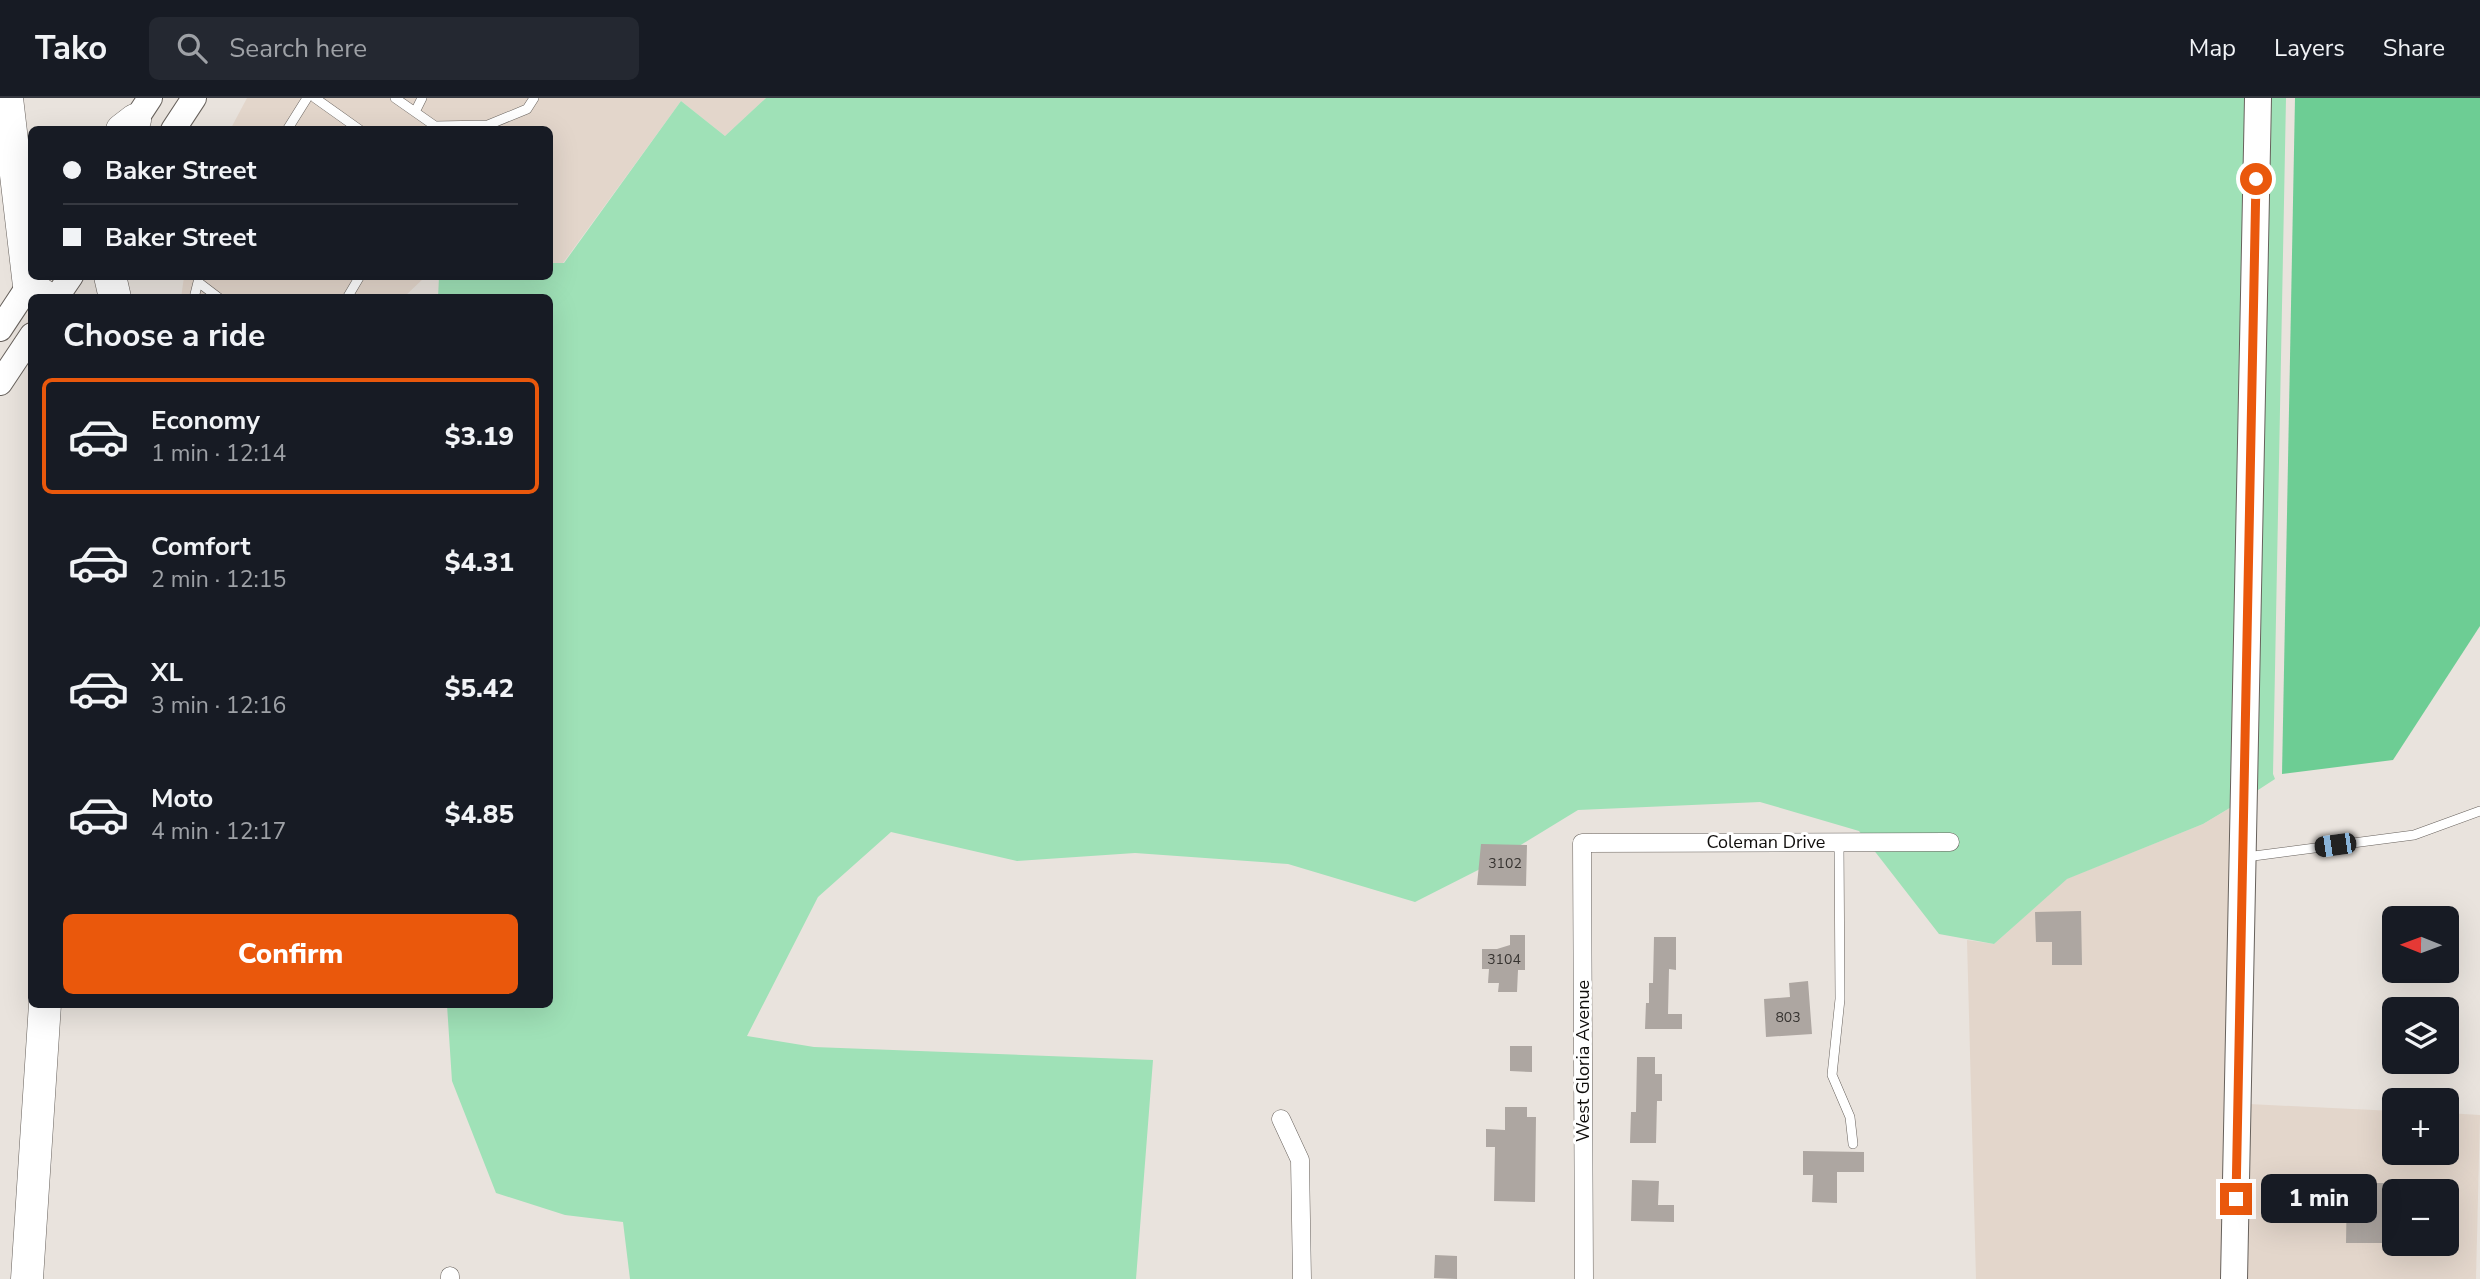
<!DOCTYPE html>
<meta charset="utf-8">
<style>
:root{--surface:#171b24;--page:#242831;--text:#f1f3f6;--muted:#9ea1a6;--line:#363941;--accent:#ea580c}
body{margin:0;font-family:"Nunito Sans",sans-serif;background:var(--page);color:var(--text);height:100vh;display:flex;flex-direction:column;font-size:26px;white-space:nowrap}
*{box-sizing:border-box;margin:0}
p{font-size:23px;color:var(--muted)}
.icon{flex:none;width:38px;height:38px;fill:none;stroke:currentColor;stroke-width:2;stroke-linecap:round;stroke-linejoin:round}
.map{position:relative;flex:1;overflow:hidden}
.side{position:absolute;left:28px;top:196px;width:525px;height:714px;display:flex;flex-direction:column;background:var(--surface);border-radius:10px;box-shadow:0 7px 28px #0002}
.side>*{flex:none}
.guide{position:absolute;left:28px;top:28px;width:525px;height:154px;border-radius:10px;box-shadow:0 7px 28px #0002;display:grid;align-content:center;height:154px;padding:0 35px;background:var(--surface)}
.needle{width:46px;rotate:271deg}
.controls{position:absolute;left:2382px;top:808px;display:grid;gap:14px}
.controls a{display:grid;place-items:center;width:77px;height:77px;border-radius:10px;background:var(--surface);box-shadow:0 7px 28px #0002;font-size:35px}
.end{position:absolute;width:32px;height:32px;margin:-16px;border:9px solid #ea580c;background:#fff;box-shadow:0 0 0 4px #fff}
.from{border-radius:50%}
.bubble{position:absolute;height:49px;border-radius:10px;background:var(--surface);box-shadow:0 7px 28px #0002;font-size:23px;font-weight:800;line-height:49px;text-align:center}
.car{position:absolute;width:21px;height:42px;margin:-21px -10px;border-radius:9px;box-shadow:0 0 5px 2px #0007;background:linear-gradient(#222 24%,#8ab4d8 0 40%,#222 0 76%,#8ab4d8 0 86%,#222 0)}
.guide b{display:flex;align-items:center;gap:24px;height:66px;font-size:26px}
.guide b+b{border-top:2px solid var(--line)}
.guide i{width:18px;height:18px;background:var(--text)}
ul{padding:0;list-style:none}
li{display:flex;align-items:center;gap:21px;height:116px;margin:0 14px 10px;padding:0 21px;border:4px solid transparent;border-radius:10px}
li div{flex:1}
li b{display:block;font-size:26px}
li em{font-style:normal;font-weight:800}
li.selected{border-color:var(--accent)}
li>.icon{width:63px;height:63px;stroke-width:1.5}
h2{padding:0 35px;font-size:32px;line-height:84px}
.cta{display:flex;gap:14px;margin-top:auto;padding:14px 35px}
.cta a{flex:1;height:80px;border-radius:10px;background:var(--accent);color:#fff;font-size:28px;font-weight:800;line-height:80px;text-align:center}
header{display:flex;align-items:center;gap:42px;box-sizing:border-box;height:98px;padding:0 35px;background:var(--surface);border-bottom:2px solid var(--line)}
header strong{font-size:33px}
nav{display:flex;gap:38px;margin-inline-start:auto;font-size:24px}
.search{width:490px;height:63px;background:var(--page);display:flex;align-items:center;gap:18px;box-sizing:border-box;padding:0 24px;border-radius:10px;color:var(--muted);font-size:26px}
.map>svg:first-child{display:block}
.built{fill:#e3d6cb;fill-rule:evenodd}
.green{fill:#9fe1b7}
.forest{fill:#6dcd94}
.building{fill:#ada6a1}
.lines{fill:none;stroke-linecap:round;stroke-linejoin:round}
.service-casing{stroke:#67615c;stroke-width:10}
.minor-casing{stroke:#67615c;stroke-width:19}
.secondary-casing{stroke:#67615c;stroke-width:26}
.primary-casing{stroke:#67615c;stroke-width:28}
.motorway-casing{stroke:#67615c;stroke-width:33}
.service{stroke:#fff;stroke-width:9}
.minor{stroke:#fff;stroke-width:18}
.secondary{stroke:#fff;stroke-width:24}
.primary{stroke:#fff;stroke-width:26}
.motorway{stroke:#fff;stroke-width:32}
.route{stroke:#ea580c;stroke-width:9}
.labels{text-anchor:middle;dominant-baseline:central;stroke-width:6;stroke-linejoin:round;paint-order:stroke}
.number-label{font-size:14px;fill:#363330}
.street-label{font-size:18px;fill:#0f0d0b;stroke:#fff}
</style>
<header>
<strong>Tako</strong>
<div class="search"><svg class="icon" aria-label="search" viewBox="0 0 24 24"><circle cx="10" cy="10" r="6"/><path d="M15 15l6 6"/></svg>Search here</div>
<nav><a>Map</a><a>Layers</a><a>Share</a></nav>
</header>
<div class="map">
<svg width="2480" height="1181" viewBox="0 0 2480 1181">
<rect width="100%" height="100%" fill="#e9e3dd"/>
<path class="built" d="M247,0H766L725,38L681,3L563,165H550V32H230Z
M184,179H425L404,199L181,200Z
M2233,708L2223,1181H1976L1967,842L1994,846L2066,781L2203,726Z
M2249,1006L2394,1013V1055H2446L2447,1015L2480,1017L2476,1181H2245ZM2394,1094H2446V1146H2394Z"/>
<path class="green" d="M766,0H2247L2233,708L2203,726L2067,781L1994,846L1939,836L1859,733L1760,704L1578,712L1488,767L1415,804L1288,766L1135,755L1017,763L891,734L818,799L747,938L814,949L1153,962L1136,1181H630L623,1124L565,1117L496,1095L452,983L447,907L550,906V200H438L439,179L550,178V165H564L681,3L725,38Z
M2269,0H2286L2273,676L2275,681L2255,694Z"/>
<path class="forest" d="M2295,0H2480V528L2393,662L2282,676Z"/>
<path class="building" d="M1481,746L1527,747L1526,788L1477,787Z
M2081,813L2082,867H2052V844H2036L2035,814Z
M1510,837H1525V872H1518L1517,894H1498L1499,885H1488L1489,871H1482V851H1497L1510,847Z
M1654,839H1676V872L1669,871L1668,916H1682V931H1645L1646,905H1649V885H1653Z
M1808,883L1812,936L1766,939L1764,901L1790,899L1789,885Z
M1510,948H1532V974L1510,973Z
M1637,959H1655V976H1662V1003H1657L1656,1045H1630L1631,1014H1636Z
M1505,1009H1527V1019H1536L1535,1104L1494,1103L1495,1049H1486V1031L1505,1032Z
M1803,1053L1864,1054V1074H1837V1105L1812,1104L1813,1077H1803Z
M1632,1082L1659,1083L1658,1107H1674V1124L1631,1123Z
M2347,1085H2384L2383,1124H2392V1145H2346Z
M1435,1157L1457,1158V1181L1434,1180Z"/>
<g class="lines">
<defs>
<path id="service" d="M315,0L360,32
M395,0L435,28L488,27L527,11L534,0
M415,14L422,0
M287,32L307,0
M198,184L219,200
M194,200L199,180
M347,200L360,178
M1839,744L1840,901L1832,977L1850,1019L1853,1046
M2246,759L2414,737L2480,713"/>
<path id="minor" d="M1281,1021L1300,1062L1302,1181
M450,1181V1178
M1584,1181L1582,745L1950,744"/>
<path id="secondary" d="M129,32L150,0
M173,32L194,0
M56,200L71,178
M0,231L35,178
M0,285L32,237"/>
<path id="primary" d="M2234,1181L2258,0"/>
<path id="motorway" d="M7,0L29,188L47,200
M122,32L135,22
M110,178L115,200
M27,1181L45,906"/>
</defs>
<use href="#service" class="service-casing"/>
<use href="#minor" class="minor-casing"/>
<use href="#secondary" class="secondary-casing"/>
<use href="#primary" class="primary-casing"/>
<use href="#motorway" class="motorway-casing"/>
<use href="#service" class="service"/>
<use href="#minor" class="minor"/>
<use href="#secondary" class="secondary"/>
<use href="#primary" class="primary"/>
<use href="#motorway" class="motorway"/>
</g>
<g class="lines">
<path class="route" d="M2236,1101L2256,81"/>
</g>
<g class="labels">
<g class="number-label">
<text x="1505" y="765">3102</text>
<text x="1504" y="861">3104</text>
<text x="1788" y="919">803</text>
</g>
<g class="street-label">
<text x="1766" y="744">Coleman Drive</text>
<text transform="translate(1583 963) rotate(-90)">West Gloria Avenue</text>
</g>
</g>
</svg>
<div class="controls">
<a><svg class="needle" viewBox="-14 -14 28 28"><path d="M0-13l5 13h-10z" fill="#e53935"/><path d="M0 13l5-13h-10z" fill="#9ea1a6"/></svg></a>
<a><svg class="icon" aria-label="layers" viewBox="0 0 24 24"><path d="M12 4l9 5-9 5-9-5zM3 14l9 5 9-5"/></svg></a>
<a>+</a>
<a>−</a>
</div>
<i class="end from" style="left:2256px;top:81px"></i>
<i class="end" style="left:2236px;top:1101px"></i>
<div class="bubble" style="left:2261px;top:1076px;width:116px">1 min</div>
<i class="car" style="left:2335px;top:747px;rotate:262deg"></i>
<div class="guide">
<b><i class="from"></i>Baker Street</b>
<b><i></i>Baker Street</b>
</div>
<section class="side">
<h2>Choose a ride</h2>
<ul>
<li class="selected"><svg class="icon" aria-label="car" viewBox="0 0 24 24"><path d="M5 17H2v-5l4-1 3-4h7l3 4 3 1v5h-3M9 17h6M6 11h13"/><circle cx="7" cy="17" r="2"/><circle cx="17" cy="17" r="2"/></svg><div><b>Economy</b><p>1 min · 12:14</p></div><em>$3.19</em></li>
<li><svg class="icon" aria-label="car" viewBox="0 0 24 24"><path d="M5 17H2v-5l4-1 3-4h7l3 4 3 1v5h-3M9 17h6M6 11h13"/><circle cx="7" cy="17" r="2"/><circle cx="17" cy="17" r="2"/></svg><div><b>Comfort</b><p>2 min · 12:15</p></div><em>$4.31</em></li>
<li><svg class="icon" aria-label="car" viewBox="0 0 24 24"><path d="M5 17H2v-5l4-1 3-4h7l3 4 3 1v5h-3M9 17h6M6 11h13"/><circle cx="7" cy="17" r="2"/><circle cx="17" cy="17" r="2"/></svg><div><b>XL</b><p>3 min · 12:16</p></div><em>$5.42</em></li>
<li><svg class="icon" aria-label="car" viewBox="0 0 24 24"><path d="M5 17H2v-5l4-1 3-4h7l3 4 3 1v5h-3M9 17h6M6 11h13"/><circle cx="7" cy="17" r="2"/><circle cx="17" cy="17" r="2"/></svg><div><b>Moto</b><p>4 min · 12:17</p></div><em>$4.85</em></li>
</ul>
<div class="cta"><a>Confirm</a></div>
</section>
</div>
